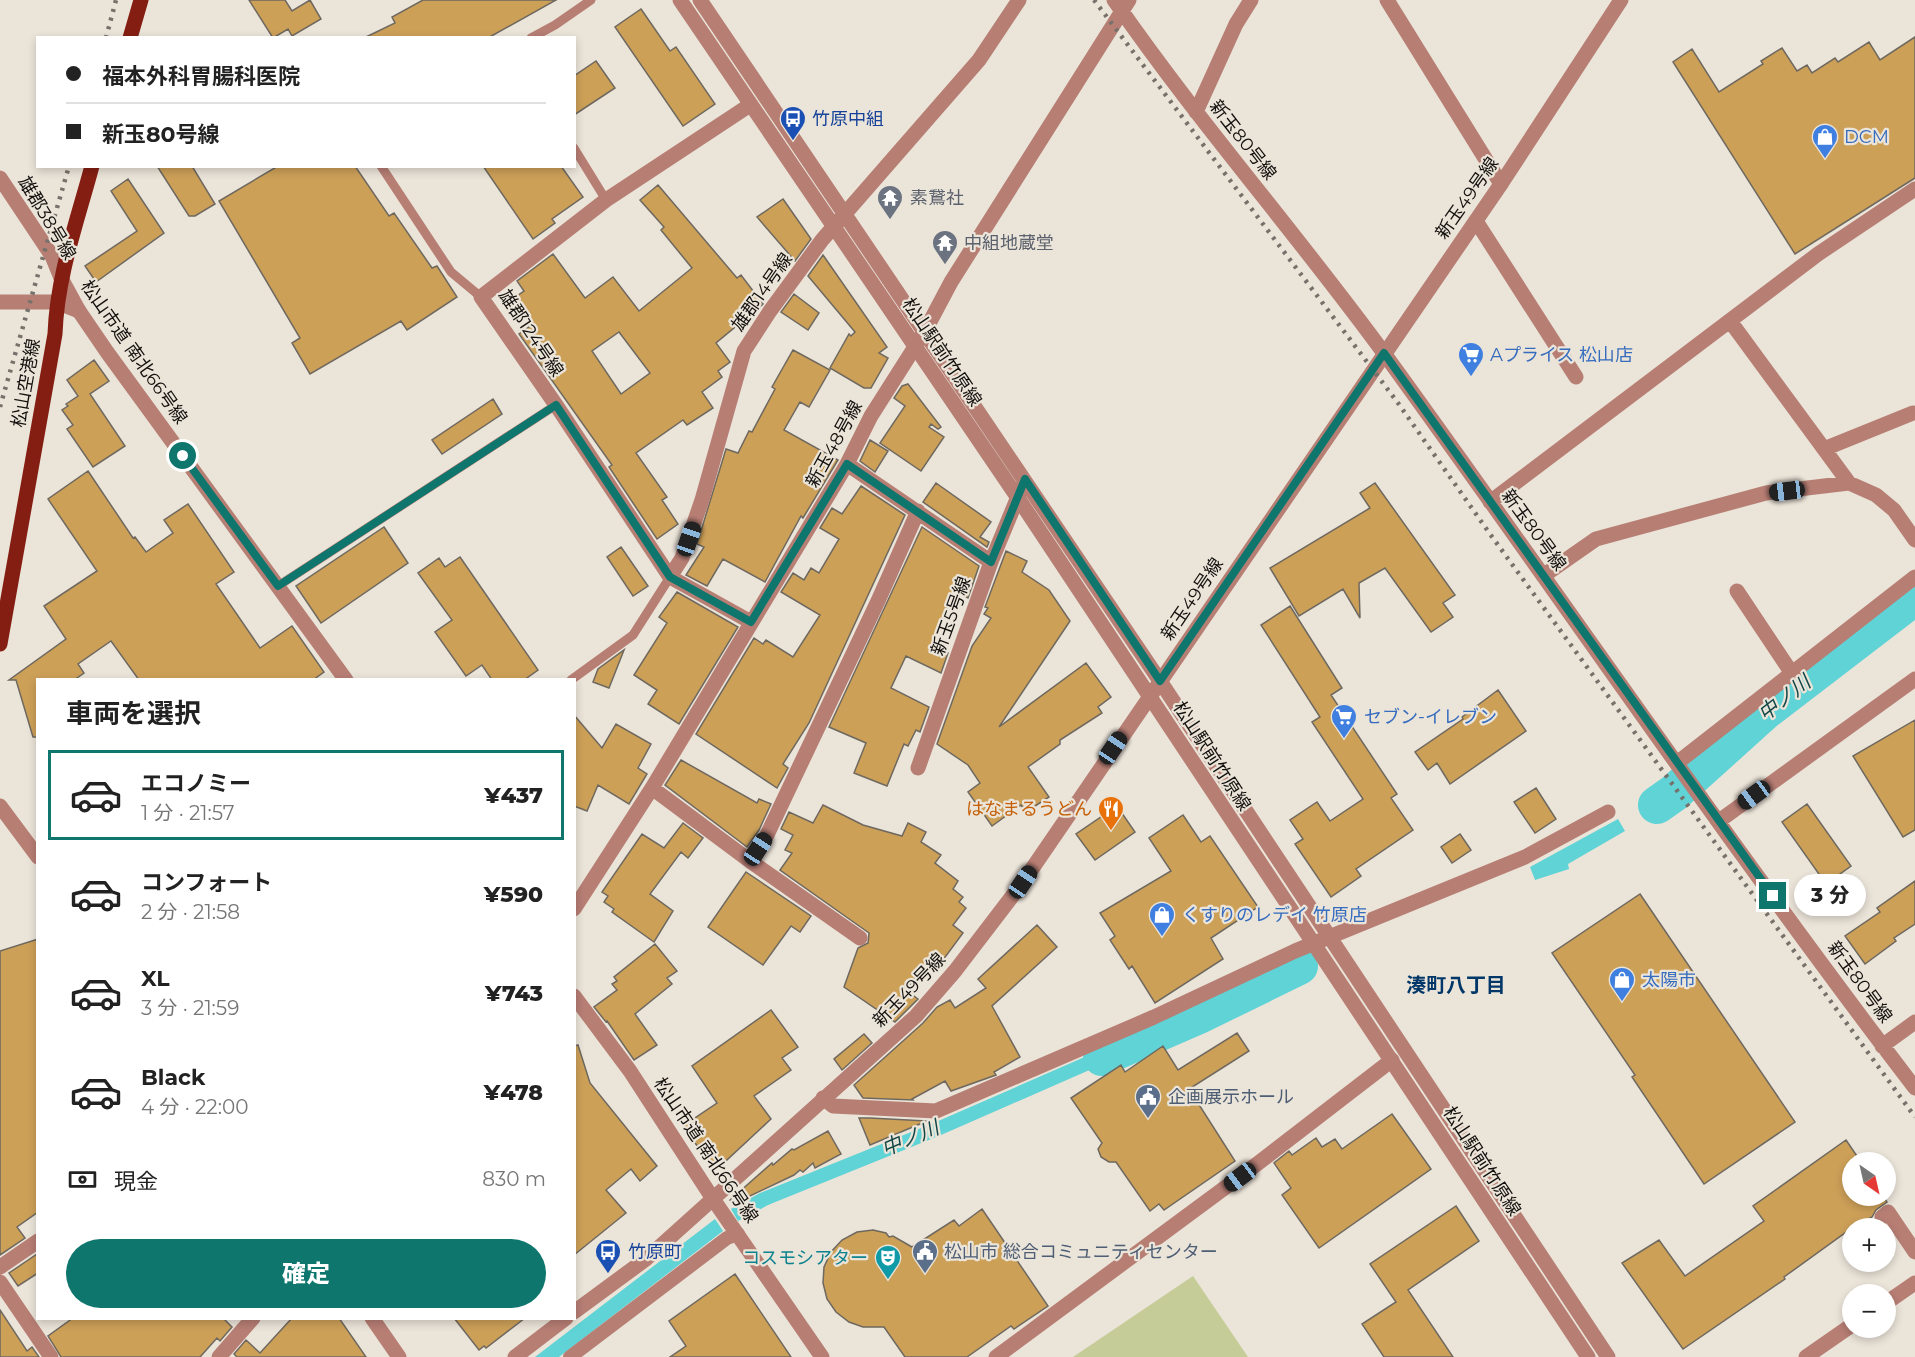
<!DOCTYPE html>
<html lang="ja">
<meta charset="utf-8">
<style>
:root{--surface:#fff;--page:#f6f6f6;--text:#222;--muted:#767676;--line:#e0e0e0;--accent:#0f766e}
body{margin:0;font-family:Montserrat,"Noto Sans JP",sans-serif;background:var(--page);color:var(--text);height:100vh;display:flex;flex-direction:column;font-size:22px;white-space:nowrap}
*{box-sizing:border-box;margin:0}
p{font-size:20px;color:var(--muted)}
.icon{flex:none;width:33px;height:33px;fill:none;stroke:currentColor;stroke-width:2;stroke-linecap:round;stroke-linejoin:round}
.map{position:relative;flex:1;overflow:hidden}
.sheet{position:absolute;left:36px;top:678px;width:540px;height:642px;display:flex;flex-direction:column;background:var(--surface);border-radius:0px;box-shadow:0 3px 9px #0003}
.sheet>*{flex:none}
.guide{position:absolute;left:36px;top:36px;width:540px;height:132px;border-radius:0px;box-shadow:0 3px 9px #0003;display:grid;align-content:center;height:132px;padding:0 30px;background:var(--surface)}
.needle{width:39px;rotate:146deg}
.controls{position:absolute;left:1842px;top:1152px;display:grid;gap:12px}
.controls a{display:grid;place-items:center;width:54px;height:54px;border-radius:50%;background:var(--surface);box-shadow:0 3px 9px #0003;font-size:30px}
.end{position:absolute;width:27px;height:27px;margin:-14px;border:8px solid #0f766e;background:#fff;box-shadow:0 0 0 3px #fff}
.from{border-radius:50%}
.bubble{position:absolute;height:42px;border-radius:21px;background:var(--surface);box-shadow:0 3px 9px #0003;font-size:20px;font-weight:800;line-height:42px;text-align:center}
.car{position:absolute;width:18px;height:36px;margin:-18px -9px;border-radius:8px;box-shadow:0 0 4px 2px #0007;background:linear-gradient(#222 24%,#8ab4d8 0 40%,#222 0 76%,#8ab4d8 0 86%,#222 0)}
.guide b{display:flex;align-items:center;gap:21px;height:57px;font-size:22px}
.guide b+b{border-top:2px solid var(--line)}
.guide i{width:15px;height:15px;background:var(--text)}
ul{padding:0;list-style:none}
li{display:flex;align-items:center;gap:18px;height:90px;margin:0 12px 9px;padding:0 18px;border:3px solid transparent;border-radius:0px}
li div{flex:1}
li b{display:block;font-size:22px}
li em{font-style:normal;font-weight:800}
li.active{border-color:var(--accent)}
li>.icon{width:54px;height:54px;stroke-width:1.5}
h2{padding:0 30px;font-size:27px;line-height:72px}
.pay{display:flex;align-items:center;gap:15px;height:66px;padding:0 30px;font-size:22px}
.pay p{margin-inline-start:auto}
.action{display:flex;gap:12px;margin-top:auto;padding:12px 30px}
.action a{flex:1;height:69px;border-radius:36px;background:var(--accent);color:#fff;font-size:24px;font-weight:800;line-height:69px;text-align:center}
.map>svg:first-child{display:block}
.green{fill:#c6cc97}
.water{fill:#5fd3d6}
.lines{fill:none;stroke-linecap:round;stroke-linejoin:round}
.river{stroke:#5fd3d6;stroke-width:38}
.building{fill:#cda058;stroke:#6e685f;stroke-width:1.5;fill-rule:evenodd}
.service{stroke:#b77e74;stroke-width:9}
.pedestrian{stroke:#b77e74;stroke-width:14}
.minor{stroke:#b77e74;stroke-width:15}
.tertiary{stroke:#b77e74;stroke-width:15}
.primary{stroke:#851e12;stroke-width:15}
.rail{stroke:#76716a;stroke-width:4.5;stroke-dasharray:3 6;stroke-linecap:butt}
.route{stroke:#0f766e;stroke-width:8}
.labels{text-anchor:middle;dominant-baseline:central;stroke-width:4.5;stroke-linejoin:round;paint-order:stroke}
.transit-label{font-size:18px;fill:#164399;stroke:#ebe4d9;text-anchor:start}
.shop-label{font-size:18px;fill:#366cbe;stroke:#ebe4d9;text-anchor:start}
.street-label{font-size:18px;fill:#13100d;stroke:#ebe4d9}
.worship-label{font-size:18px;fill:#5b616d;stroke:#ebe4d9;text-anchor:start}
.food-label{font-size:18px;fill:#c56008;stroke:#ebe4d9;text-anchor:end}
.service-label{font-size:18px;fill:#4e5e75;stroke:#ebe4d9;text-anchor:start}
.culture-label{font-size:18px;fill:#0d838f;stroke:#ebe4d9;text-anchor:end}
.water-label{font-size:20px;font-style:italic;fill:#114647;stroke:#ebe4d9}
.neighbourhood-label{font-size:20px;font-weight:bold;fill:#013768;stroke:#ebe4d9}
</style>
<div class="map">
<svg width="1915" height="1357" viewBox="0 0 1915 1357">
<rect width="100%" height="100%" fill="#ebe4d9"/>
<path class="green" d="M1193,1276L1248,1357H1073Z"/>
<path class="water" d="M1618,819L1625,831L1568,864L1569,869L1535,880L1530,867Z
M1296,960L1303,971L1202,1021L1182,1028L1176,1017Z
M1144,1031L1151,1043L941,1135L768,1205L738,1221L731,1209L760,1193L936,1122Z
M715,1219L723,1231L559,1357H535Z"/>
<g class="lines">
<path class="river" d="M1657,805L1674,793L1765,711L1915,596
M1102,1057L1201,1014L1299,966"/>
</g>
<path class="building" d="M249,0H285L292,11L310,0L321,19L292,36L288,29L273,38Z
M423,0H556L488,38H364L395,23L392,17Z
M641,9L670,51L676,47L715,104L683,126L615,27Z
M1915,37V178L1795,254L1673,62L1692,49L1719,92L1763,64L1761,61L1782,48L1797,71L1807,65L1812,73L1835,58L1838,62L1869,42L1880,60Z
M596,61L615,88L574,115V76Z
M157,166H192L215,204L195,216H189Z
M278,166H355L389,216L394,213L432,268L437,266L457,297L407,330L401,321L310,374L292,343L300,338L219,201Z
M483,166H561L583,197L552,219L555,223L533,239Z
M128,179L164,233L96,282L85,266L137,231L111,191Z
M658,185L737,278L741,275L763,304L716,343L730,362L718,371L722,377L702,392L713,408L687,425L683,420L636,453L667,497L662,500L678,524L657,539L609,467L612,465L519,334L533,324L514,298L524,291L517,281L553,254L585,298L613,277L639,311L692,268L661,230L664,227L640,200ZM619,332L650,373L621,394L592,351Z
M783,199L811,239L795,261L757,217Z
M823,255L887,347L879,353L888,358L871,388H864L830,368L849,334L851,336L855,332L808,276Z
M794,294L819,313L808,330L781,312Z
M793,350L830,370L809,407L800,402L784,430L838,460L803,518L801,516L765,582L723,559L707,586L686,575L704,547L697,544L726,449L738,453L749,431L752,432L775,389L772,387Z
M94,360L109,381L90,394L125,446L93,467L67,429L73,425L62,410L68,406L66,404L78,396L67,380Z
M908,384L941,427L938,429L931,424L929,427L944,437L921,471L880,443L905,406L894,398L902,386Z
M493,399L502,414L442,454L432,440Z
M870,440L888,451L875,472L860,461Z
M88,471L133,538L135,537L146,552L173,533L164,520L188,504L234,572L216,584L260,648L292,626L324,672L313,680H139L111,641L78,664L84,673L74,680H38V737H33L16,680H9L66,639L44,606L97,571L48,499Z
M936,483L991,522L980,537L989,542L987,547L923,502Z
M1375,483L1455,595L1443,603L1453,617L1431,632L1385,568L1359,583L1360,618L1343,589L1299,616L1270,568L1370,508L1360,493Z
M861,486L905,515L809,723L783,764L788,768L777,788L696,734L754,638L763,644L766,640L793,657L820,615L781,592L793,573L804,580L811,568L819,573L839,539L820,528L832,508L842,514Z
M384,527L408,563L321,623L296,586Z
M922,527L979,566L968,598L954,590L932,645L948,653L941,673L906,656L891,688L929,707L920,732L916,730L908,746L904,744L887,786L854,773L866,743L829,727Z
M621,547L648,586L633,596L607,557Z
M1006,551L1027,561L1022,572L1049,590L1070,621L999,727L1086,663L1111,697L1098,707L1102,713L1060,740V744L1028,767L1049,797L1026,812L1021,805L992,826L968,792L980,783L968,765L937,744L972,646L991,618L984,614L988,608L985,607Z
M460,557L538,670L524,680H492L482,665L466,676L435,632L452,620L418,573L439,558L445,567Z
M677,592L738,627L679,724L648,704L657,690L634,675L667,623L659,617Z
M1290,606L1342,688L1331,695L1397,794L1391,798L1413,830L1356,869L1361,876L1331,897L1295,844L1303,839L1290,820L1317,802L1330,821L1363,799L1312,722L1320,717L1261,625Z
M624,650L609,688L593,682L598,669Z
M1498,690L1526,731L1450,784L1437,763L1428,770L1415,752L1463,719L1462,717Z
M574,715L602,748L616,724L651,744L638,768L647,774L629,804L598,785L587,811L574,806Z
M1915,720V830L1903,837L1853,756Z
M681,760L757,803L759,799L771,804L759,830L747,847L665,785Z
M1536,788L1556,819L1535,833L1514,802Z
M1807,804L1851,866L1826,884L1782,822Z
M823,805L863,825L902,836L908,823L926,832L921,842L941,855L935,863L958,881L953,889L963,897L959,902L966,908L953,925L963,933L943,960L934,953L906,990L918,999L895,1022L844,987L858,948L868,943L869,933L780,870L792,853L785,850L793,835L781,829L789,812L813,823Z
M1117,806L1135,832L1095,860L1076,834Z
M1183,815L1201,842L1210,836L1258,907L1211,938L1223,959L1155,1003L1132,966L1129,969L1110,940L1115,936L1100,913L1171,871L1149,838Z
M683,823L703,838L688,858L681,852L650,894L673,911L654,942L612,912L614,909L604,902L608,896L602,892L642,834L664,848Z
M1460,834L1471,850L1452,863L1441,847Z
M746,872L811,916L800,932L791,926L763,965L708,927Z
M1915,881V924L1894,938L1896,941L1865,964L1845,936L1880,912L1877,908Z
M1640,894L1795,1122L1704,1184L1632,1077L1635,1075L1552,953Z
M1037,925L1057,947L992,1006L1020,1057L994,1072L996,1075L951,1091L945,1081L912,1099L913,1100L863,1098L854,1085L923,1023L937,1007L950,1000L955,1008L986,988L978,979Z
M38,939V1212L17,1227L25,1238L0,1255V951Z
M655,944L677,971L667,978L672,984L635,1014L657,1045L634,1060L607,1021L606,1022L594,1007L617,990L612,984L617,981L614,977Z
M771,1010L798,1047L782,1058L791,1070L754,1096L771,1119L715,1171L683,1126L717,1103L692,1066Z
M1237,1033L1249,1051L1189,1089L1235,1161L1164,1210L1159,1204L1150,1211L1116,1162H1109L1101,1157L1098,1149L1102,1143L1071,1098L1121,1065L1125,1072L1163,1046L1178,1070Z
M864,1034L872,1043L842,1070L834,1059Z
M578,1045L590,1083L657,1166L640,1181L631,1169L606,1190L626,1213L574,1255V1046Z
M1392,1114L1431,1169L1319,1248L1282,1195L1291,1188L1274,1163L1289,1151L1292,1155L1316,1138L1322,1147L1335,1139L1342,1149Z
M859,1118H870L927,1121L870,1145Z
M828,1131L841,1154L815,1168L813,1163L803,1172L800,1170L794,1175L733,1204L730,1200L772,1163L773,1165L792,1149L794,1150Z
M1846,1140L1861,1162H1852V1196H1883L1887,1202L1876,1210L1872,1217L1852,1228L1784,1277L1785,1279L1683,1349L1622,1263L1659,1240L1685,1276L1764,1221L1753,1206Z
M1456,1206L1479,1241L1408,1290L1453,1357H1384L1362,1324L1396,1302L1370,1264Z
M982,1209L1048,1306L1014,1329L1011,1326L967,1357H905L884,1327H863L849,1322L836,1312L827,1299L823,1283L824,1267L831,1252L842,1240L857,1232L873,1230L886,1233L889,1237L893,1236L912,1247L954,1220L959,1226Z
M37,1254L38,1273L18,1286L9,1273Z
M735,1274L791,1357H670L686,1346L669,1321Z
M0,1310L27,1351L32,1347L39,1357H0Z
M73,1318H223L232,1327L220,1341L217,1338L200,1357H61L48,1336Z
M292,1318H339L366,1357H237L234,1354L246,1340L260,1353Z
M454,1318H525L486,1348L484,1346L479,1350Z"/>
<g class="lines">
<path class="service" d="M531,38L555,25L591,0
M574,148L606,200
M381,166L451,272L481,297
M278,586L556,405
M571,680L633,635L670,577"/>
<path class="pedestrian" d="M570,1357L727,1238L738,1234"/>
<path class="minor" d="M1114,0C1199,123 1298,235 1386,356C1563,600 1732,849 1915,1088
M1387,0L1501,184
M1196,112L1236,24L1251,0
M0,178L52,256L61,278
M1476,221L1576,377
M0,302H56L79,311
M1730,321L1849,483
M1824,449L1913,413
M847,464L991,562
M1490,502L1818,254L1915,189
M1543,576L1596,539L1766,493L1849,483L1876,495L1894,510L1915,540
M670,577L556,405L481,297L606,200L750,105
M1737,591L1791,672
M751,622L670,577L682,558L702,500L744,351L770,311L822,240L979,60L1019,0
M1677,763L1915,577
M918,768L991,562L1022,487
M652,788L750,861L860,938
M1719,821L1915,679
M750,861L766,837L878,601L918,511
M574,909L652,788L847,464L871,416L925,331L951,282L1129,0
M574,996L630,1071L713,1199L822,1357
M1882,1046L1915,1022
M823,1098L833,1106L936,1111L1154,1017L1295,951L1525,857L1608,812
M1882,1217L1888,1212L1915,1252
M0,1267L38,1241
M0,1282L51,1357
M1886,1303L1915,1283
M219,1357L253,1318
M996,1357L1257,1164L1392,1060
M1806,1357L1852,1325"/>
<path class="tertiary" d="M680,0L1018,498L1588,1357
M700,0L1160,681L1608,1357
M61,278L79,311L107,352L346,680
M0,806L38,857
M574,1312L646,1259L916,1016L955,971L1023,882L1501,184L1621,0
M372,1318L399,1357
M515,1357L566,1318"/>
<path class="primary" d="M130,38L141,0
M0,644L55,334C57,276 77,222 92,166"/>
<path class="rail" d="M1094,0L1398,403L1490,534L1915,1117
M106,38L116,0
M0,407L69,166"/>
</g>
<g class="lines">
<path class="route" d="M183,456L278,586L556,405L670,577L751,622L847,464L991,562L1025,479L1160,681L1384,353L1773,896"/>
</g>
<defs>
<symbol id="bus-pin" viewBox="-11 -11 22 30"><path d="M0 17L-7.5 6A9.5 9.5 0 1 1 7.5 6Z" fill="#1a4fb4" stroke="#ebe4d9"/><path d="M-5-6H5V4H4V6H2V4H-2V6H-4V4H-5ZM-3.5-4V0h7V-4ZM-3.5 1.2v1.5H-2V1.2ZM2 1.2v1.5H3.5V1.2Z" fill="#fff"/></symbol>
<symbol id="shop-pin" viewBox="-11 -11 22 30"><path d="M0 17L-7.5 6A9.5 9.5 0 1 1 7.5 6Z" fill="#3f7fe0" stroke="#ebe4d9"/><path d="M-5-2.5h2.3a2.7 3.5 0 0 1 5.4 0H5L5.5 6h-11ZM-1.5-2.5h3a1.5 2.3 0 0 0-3 0Z" fill="#fff"/></symbol>
<symbol id="temple-pin" viewBox="-11 -11 22 30"><path d="M0 17L-7.5 6A9.5 9.5 0 1 1 7.5 6Z" fill="#6b7280" stroke="#ebe4d9"/><path d="M0-6L5-2H3V0L6.5 2.5H4V6H1.5V3h-3V6H-4V2.5H-6.5L-3 0V-2H-5Z" fill="#fff"/></symbol>
<symbol id="supermarket-pin" viewBox="-11 -11 22 30"><path d="M0 17L-7.5 6A9.5 9.5 0 1 1 7.5 6Z" fill="#3f7fe0" stroke="#ebe4d9"/><path d="M-6-5.5h2.5l.6 2H6L4.5 2H-2.5L-4.4-4H-6ZM-1.5 3.2a1.3 1.3 0 1 0 .1 0ZM3 3.2a1.3 1.3 0 1 0 .1 0Z" fill="#fff"/></symbol>
<symbol id="restaurant-pin" viewBox="-11 -11 22 30"><path d="M0 17L-7.5 6A9.5 9.5 0 1 1 7.5 6Z" fill="#e8710a" stroke="#ebe4d9"/><path d="M-5-6h1v4h1v-4h1v4h1v-4h1v5L-1.5 .5V6h-2V.5L-5-1ZM5-6V6H3V1.5H1.5Q1.5-4 5-6Z" fill="#fff"/></symbol>
<symbol id="civic-pin" viewBox="-11 -11 22 30"><path d="M0 17L-7.5 6A9.5 9.5 0 1 1 7.5 6Z" fill="#5c6f8a" stroke="#ebe4d9"/><path d="M-.6-6.5H3V-4.5H.6V-3L4-1V1h2V6H-6V1h2V-1L-.6-3ZM-1.2 2.5V6h2.4V2.5Z" fill="#fff"/></symbol>
<symbol id="theatre-pin" viewBox="-11 -11 22 30"><path d="M0 17L-7.5 6A9.5 9.5 0 1 1 7.5 6Z" fill="#0f9aa8" stroke="#ebe4d9"/><path d="M-5-5.5Q0-4 5-5.5V0Q5 5 0 6Q-5 5-5 0ZM-3.3-2.5H-1v1.5H-3.3ZM1-2.5H3.3v1.5H1ZM-2.8 1Q0 5.5 2.8 1Z" fill="#fff"/></symbol>
</defs>
<g fill-rule="evenodd">
<use href="#bus-pin" x="778" y="104" width="30" height="40"/>
<use href="#shop-pin" x="1810" y="122" width="30" height="40"/>
<use href="#temple-pin" x="875" y="183" width="30" height="40"/>
<use href="#temple-pin" x="930" y="228" width="30" height="40"/>
<use href="#supermarket-pin" x="1456" y="340" width="30" height="40"/>
<use href="#supermarket-pin" x="1329" y="702" width="30" height="40"/>
<use href="#restaurant-pin" x="1096" y="794" width="30" height="40"/>
<use href="#shop-pin" x="1147" y="900" width="30" height="40"/>
<use href="#shop-pin" x="1607" y="965" width="30" height="40"/>
<use href="#civic-pin" x="1133" y="1082" width="30" height="40"/>
<use href="#bus-pin" x="593" y="1237" width="30" height="40"/>
<use href="#civic-pin" x="910" y="1237" width="30" height="40"/>
<use href="#theatre-pin" x="873" y="1243" width="30" height="40"/>
</g>
<g class="labels">
<g class="transit-label">
<text x="812" y="119">竹原中組</text>
<text x="628" y="1252">竹原町</text>
</g>
<g class="shop-label">
<text x="1844" y="137">DCM</text>
<text x="1490" y="355">Aプライス 松山店</text>
<text x="1364" y="717">セブン-イレブン</text>
<text x="1182" y="915">くすりのレデイ 竹原店</text>
<text x="1642" y="980">太陽市</text>
</g>
<g class="street-label">
<text transform="translate(1243 140) rotate(52)">新玉80号線</text>
<text transform="translate(1467 198) rotate(-55)">新玉49号線</text>
<text transform="translate(47 218) rotate(59)">雄郡38号線</text>
<text transform="translate(762 292) rotate(-55)">雄郡14号線</text>
<text transform="translate(531 333) rotate(56)">雄郡124号線</text>
<text transform="translate(134 352) rotate(55)">松山市道 南北66号線</text>
<text transform="translate(942 352) rotate(56)">松山駅前竹原線</text>
<text transform="translate(26 383) rotate(-80)">松山空港線</text>
<text transform="translate(834 444) rotate(-61)">新玉48号線</text>
<text transform="translate(1534 530) rotate(54)">新玉80号線</text>
<text transform="translate(1192 599) rotate(-56)">新玉49号線</text>
<text transform="translate(951 616) rotate(-70)">新玉5号線</text>
<text transform="translate(1212 756) rotate(57)">松山駅前竹原線</text>
<text transform="translate(1860 982) rotate(54)">新玉80号線</text>
<text transform="translate(909 990) rotate(-46)">新玉49号線</text>
<text transform="translate(706 1150) rotate(56)">松山市道 南北66号線</text>
<text transform="translate(1482 1161) rotate(57)">松山駅前竹原線</text>
</g>
<g class="worship-label">
<text x="910" y="198">素鵞社</text>
<text x="964" y="243">中組地蔵堂</text>
</g>
<g class="food-label">
<text x="1092" y="809">はなまるうどん</text>
</g>
<g class="service-label">
<text x="1168" y="1097">企画展示ホール</text>
<text x="944" y="1252">松山市 総合コミュニティセンター</text>
</g>
<g class="culture-label">
<text x="868" y="1258">コスモシアター</text>
</g>
<g class="water-label">
<text transform="translate(1784 698) rotate(-38)">中ノ川</text>
<text transform="translate(910 1138) rotate(-23)">中ノ川</text>
</g>
<g class="neighbourhood-label">
<text x="1456" y="985">湊町八丁目</text>
</g>
</g>
</svg>
<div class="controls">
<a><svg class="needle" viewBox="-14 -14 28 28"><path d="M0-13l5 13h-10z" fill="#e53935"/><path d="M0 13l5-13h-10z" fill="#767676"/></svg></a>
<a>+</a>
<a>−</a>
</div>
<i class="end from" style="left:183px;top:456px"></i>
<i class="end" style="left:1773px;top:896px"></i>
<div class="bubble" style="left:1794px;top:874px;width:72px">3 分</div>
<i class="car" style="left:1787px;top:491px;rotate:263deg"></i>
<i class="car" style="left:689px;top:539px;rotate:19deg"></i>
<i class="car" style="left:1113px;top:748px;rotate:34deg"></i>
<i class="car" style="left:1754px;top:795px;rotate:234deg"></i>
<i class="car" style="left:758px;top:849px;rotate:33deg"></i>
<i class="car" style="left:1023px;top:882px;rotate:34deg"></i>
<i class="car" style="left:1240px;top:1177px;rotate:233deg"></i>
<div class="guide">
<b><i class="from"></i>福本外科胃腸科医院</b>
<b><i></i>新玉80号線</b>
</div>
<section class="sheet">
<h2>車両を選択</h2>
<ul>
<li class="active"><svg class="icon" aria-label="car" viewBox="0 0 24 24"><path d="M5 17H2v-5l4-1 3-4h7l3 4 3 1v5h-3M9 17h6M6 11h13"/><circle cx="7" cy="17" r="2"/><circle cx="17" cy="17" r="2"/></svg><div><b>エコノミー</b><p>1 分 · 21:57</p></div><em>¥437</em></li>
<li><svg class="icon" aria-label="car" viewBox="0 0 24 24"><path d="M5 17H2v-5l4-1 3-4h7l3 4 3 1v5h-3M9 17h6M6 11h13"/><circle cx="7" cy="17" r="2"/><circle cx="17" cy="17" r="2"/></svg><div><b>コンフォート</b><p>2 分 · 21:58</p></div><em>¥590</em></li>
<li><svg class="icon" aria-label="car" viewBox="0 0 24 24"><path d="M5 17H2v-5l4-1 3-4h7l3 4 3 1v5h-3M9 17h6M6 11h13"/><circle cx="7" cy="17" r="2"/><circle cx="17" cy="17" r="2"/></svg><div><b>XL</b><p>3 分 · 21:59</p></div><em>¥743</em></li>
<li><svg class="icon" aria-label="car" viewBox="0 0 24 24"><path d="M5 17H2v-5l4-1 3-4h7l3 4 3 1v5h-3M9 17h6M6 11h13"/><circle cx="7" cy="17" r="2"/><circle cx="17" cy="17" r="2"/></svg><div><b>Black</b><p>4 分 · 22:00</p></div><em>¥478</em></li>
</ul>
<div class="pay"><svg class="icon" aria-label="cash" viewBox="0 0 24 24"><path d="M3 7h18v10H3z"/><circle cx="12" cy="12" r="2"/></svg>現金<p>830 m</p></div>
<div class="action"><a>確定</a></div>
</section>
</div>
